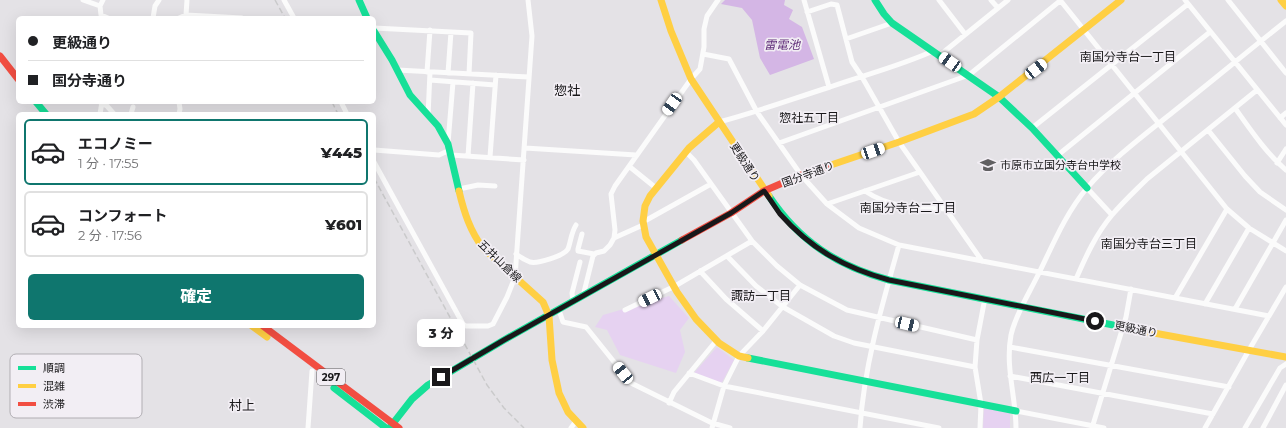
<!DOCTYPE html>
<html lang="ja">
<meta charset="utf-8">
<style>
:root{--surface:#fff;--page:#f6f6f6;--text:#202124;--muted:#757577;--line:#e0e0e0;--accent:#0f766e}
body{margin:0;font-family:Montserrat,"Noto Sans JP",sans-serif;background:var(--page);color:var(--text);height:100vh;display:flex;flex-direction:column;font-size:15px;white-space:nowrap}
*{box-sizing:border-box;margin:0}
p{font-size:13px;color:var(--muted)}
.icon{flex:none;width:22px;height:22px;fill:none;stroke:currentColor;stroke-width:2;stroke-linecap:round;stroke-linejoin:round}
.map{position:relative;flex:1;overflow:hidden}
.panel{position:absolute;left:16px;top:112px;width:360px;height:216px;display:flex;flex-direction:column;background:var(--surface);border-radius:6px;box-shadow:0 4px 16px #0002}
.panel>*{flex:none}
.top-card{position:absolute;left:16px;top:16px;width:360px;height:88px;border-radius:6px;box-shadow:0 4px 16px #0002;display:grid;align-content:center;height:88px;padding:0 12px;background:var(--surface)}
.end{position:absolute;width:18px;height:18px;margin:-9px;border:5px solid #19181a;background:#fff;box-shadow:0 0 0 2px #fff}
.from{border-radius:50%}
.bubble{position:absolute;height:28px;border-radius:6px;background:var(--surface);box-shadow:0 4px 16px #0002;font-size:13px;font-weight:800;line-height:28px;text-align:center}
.car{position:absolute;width:12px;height:24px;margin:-12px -6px;border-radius:5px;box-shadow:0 0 3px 1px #0007;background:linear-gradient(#fff 24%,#345 0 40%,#fff 0 76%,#345 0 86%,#fff 0)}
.top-card b{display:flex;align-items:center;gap:14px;height:38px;font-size:15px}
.top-card b+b{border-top:1px solid var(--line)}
.top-card i{width:10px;height:10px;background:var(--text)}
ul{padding:7px 0 0;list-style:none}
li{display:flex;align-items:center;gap:12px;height:66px;margin:0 8px 6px;padding:0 4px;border:2px solid var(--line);border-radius:6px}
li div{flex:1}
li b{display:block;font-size:15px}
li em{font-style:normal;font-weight:800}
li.on{border-color:var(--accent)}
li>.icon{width:36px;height:36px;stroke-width:1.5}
.cta{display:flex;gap:8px;margin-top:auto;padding:8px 12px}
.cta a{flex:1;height:46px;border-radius:6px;background:var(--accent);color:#fff;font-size:16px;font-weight:800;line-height:46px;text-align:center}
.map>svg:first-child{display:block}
.green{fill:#e6d2f1}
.water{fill:#d4b6e5}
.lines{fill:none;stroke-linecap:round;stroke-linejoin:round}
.street{stroke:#fbfbfb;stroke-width:5}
.fast{stroke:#16e098;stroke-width:7}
.slow{stroke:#ffcf43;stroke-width:7}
.jam{stroke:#f24e42;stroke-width:7}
.rail{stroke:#cacacb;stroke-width:1.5;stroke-dasharray:6 3;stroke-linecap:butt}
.route{stroke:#19181a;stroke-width:5}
.labels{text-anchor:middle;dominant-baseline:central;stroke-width:3.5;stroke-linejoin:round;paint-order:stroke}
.shield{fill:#f2eef4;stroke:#5a585b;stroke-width:1}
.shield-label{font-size:10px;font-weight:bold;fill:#19181a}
.street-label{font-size:11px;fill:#19181a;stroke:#f2eef4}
.poi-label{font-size:11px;fill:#19181a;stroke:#f2eef4;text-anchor:start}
.water-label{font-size:12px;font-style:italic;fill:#5f2c78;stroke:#f2eef4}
.neighbourhood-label{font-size:12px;fill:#19181a;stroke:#f2eef4}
.quarter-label{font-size:13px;fill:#19181a;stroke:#f2eef4}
.key{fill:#f2eef4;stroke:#b1aeb3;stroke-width:1}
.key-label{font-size:11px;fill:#19181a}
</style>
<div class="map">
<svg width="1286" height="428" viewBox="0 0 1286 428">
<rect width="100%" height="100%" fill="#e4e2e6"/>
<path class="green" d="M669,296L689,318L680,330L685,352L676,373L620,355L607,330L595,327L603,315Z
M717,347L734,360L721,384L693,374Z
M984,408L1010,413V428H983Z"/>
<path class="water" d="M725,0H785L784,5L793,10L789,19L802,27L814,59L770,75L760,58L752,20L742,8L721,4Z"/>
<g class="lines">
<path class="street" d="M83,0L100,6L101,15L108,18
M284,0L294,18
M804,0L829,87
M939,0L965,34
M991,0L998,8
M1060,0L1227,209L1249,228L1286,251
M1185,0L1286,125
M1228,0L1286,73
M100,6L103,0
M807,12L831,4L837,5L852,62L862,77L899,142L982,261
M186,15L187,0
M153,18L155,6L159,0
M179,18L186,15L242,18
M374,28L471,33L469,74
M846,39L892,23
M703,54L729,59L757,112L801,175L827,204L859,228L899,245L1269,316
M940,55L1008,0
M397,70L529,77
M427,72L430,30
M448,73L451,32
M430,80L495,85
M100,102L107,106L114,114
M341,102L347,114
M1235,108C1250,129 1266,153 1286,170
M100,114L102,102
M131,114L133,107
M179,114L180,109L179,102
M428,116L430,72
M1280,118L1286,113
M719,122C757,112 792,99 830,87C864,75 900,66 933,51
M1032,128L1188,4
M1208,130L1245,176L1260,192L1286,210
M448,143L453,82
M779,143L969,75L1061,0
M525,148L636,155
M374,150L439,155L450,150
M686,152L694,160L752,241L777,266L800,285L847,310L977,340
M451,155L524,160
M1058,155L1210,32
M468,156L473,83
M490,157L496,75
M374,162L463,324L466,326H488L493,324L507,297L515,277L532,36L528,0
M1277,163L1286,149
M630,167L656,188
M1087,188L1112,215
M459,189L478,185L495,186
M865,191C890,208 917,208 946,209
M827,204L920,172
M643,222L711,184
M582,234L578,249V251L594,254
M614,238L643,225
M516,254C520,257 525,260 530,262C537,264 564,256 568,249C571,241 571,233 576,225
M727,256L756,286L783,307L834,336L854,343L975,367
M700,271L726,299L763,331
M1076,279C1086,256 1096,234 1112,215C1123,202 1135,191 1147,179L1257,90
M583,296L593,256L596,253L604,251L610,245L614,238L615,230L611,194L615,186L691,79L700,69L704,47V29L707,16L718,0
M1175,298L1227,209
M573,301L572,293L580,262
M1205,304L1249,228
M1235,309L1286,220
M559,310L563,322L586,327L631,383L712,423L730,428
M625,310L675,286L752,241
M1010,347L1229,387
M689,373L724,386L939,428
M1010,376L1213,414
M669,403L674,392L716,341
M1016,411L1104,428
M308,428L312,371
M571,428L576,421
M712,428L724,386L739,356L763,331L800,285
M860,428C864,366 882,305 899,245
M980,428L981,404L975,367L977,340L985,298
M1016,428C1016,397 1005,367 1011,335C1015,316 1028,295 1037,277C1052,247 1065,214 1087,188C1112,159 1143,136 1173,112C1211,82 1248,51 1286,21
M1092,428L1126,317L1131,289
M1205,428L1249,350L1286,287
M1245,428L1280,368L1286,364
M1263,428L1286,385"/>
<path class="fast" d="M359,0L367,18
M875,0L884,14L892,23L999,97L1032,128L1087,188
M374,31L392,60L410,95L438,126L448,144L459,191
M36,102L46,114
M769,196C799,241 837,266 889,280L1143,331
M748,358L1016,411
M334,388L386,428
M391,426L412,399L428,385L504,340L682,240"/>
<path class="slow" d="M661,0L671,31L691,79L769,196
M1281,0L1286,6
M719,122L689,148L650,196L645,206L643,221L646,237L677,292L696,319L719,343L739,356L748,358
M828,166L899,142L974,114L999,97L1121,0
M459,191C464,212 470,231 483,248L543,302L549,316L552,360L559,393L568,412L583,428
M252,326L267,337
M1143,331L1286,357"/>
<path class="jam" d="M0,56L18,79
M682,240L731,213L764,191L801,175L828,166
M263,326L399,428"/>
<path class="rail" d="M275,0L285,18
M332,102L338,114
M374,178L487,385L504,408L524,428"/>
</g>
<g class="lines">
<path class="route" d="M441,377L504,340L731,213L764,191C770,199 775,207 780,214C811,249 845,268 889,280L1095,321"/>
</g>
<defs>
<symbol id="school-bare" viewBox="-9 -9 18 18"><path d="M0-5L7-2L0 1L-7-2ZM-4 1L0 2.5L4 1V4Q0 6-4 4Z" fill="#605f61" stroke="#f2eef4" stroke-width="2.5" paint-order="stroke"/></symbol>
</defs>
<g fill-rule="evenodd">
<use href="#school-bare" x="977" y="154" width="22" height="22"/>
</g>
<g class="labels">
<rect class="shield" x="317" y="369" width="28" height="16" rx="3"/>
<g class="shield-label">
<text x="331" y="377">297</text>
</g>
<g class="street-label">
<text transform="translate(745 162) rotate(57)">更級通り</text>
<text transform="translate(808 174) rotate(-20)">国分寺通り</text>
<text transform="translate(500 261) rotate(44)">五井山倉線</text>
<text transform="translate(1136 329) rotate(11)">更級通り</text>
</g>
<g class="poi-label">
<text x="1000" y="165">市原市立国分寺台中学校</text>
</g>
<g class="water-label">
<text x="782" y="44">雷電池</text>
</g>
<g class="neighbourhood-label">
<text x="1128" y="56">南国分寺台一丁目</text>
<text x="809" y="117">惣社五丁目</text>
<text x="908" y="207">南国分寺台二丁目</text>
<text x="1149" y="243">南国分寺台三丁目</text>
<text x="761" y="295">諏訪一丁目</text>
<text x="1060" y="377">西広一丁目</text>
</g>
<g class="quarter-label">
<text x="567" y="90">惣社</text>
<text x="242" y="405">村上</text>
</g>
</g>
<rect x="10" y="354" width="132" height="64" rx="6" class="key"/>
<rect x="18" y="366" width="18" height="4" fill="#16e098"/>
<rect x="18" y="384" width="18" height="4" fill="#ffcf43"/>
<rect x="18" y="402" width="18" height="4" fill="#f24e42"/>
<g class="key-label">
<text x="43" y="372">順調</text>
<text x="43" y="390">混雑</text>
<text x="43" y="408">渋滞</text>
</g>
</svg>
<i class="end from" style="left:1095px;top:321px"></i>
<i class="end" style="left:441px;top:377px"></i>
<div class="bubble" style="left:417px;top:319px;width:48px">3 分</div>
<i class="car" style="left:950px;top:62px;rotate:304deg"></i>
<i class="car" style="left:1036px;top:69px;rotate:52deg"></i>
<i class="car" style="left:672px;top:104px;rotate:215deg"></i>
<i class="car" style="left:873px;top:151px;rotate:71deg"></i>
<i class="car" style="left:650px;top:298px;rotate:244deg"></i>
<i class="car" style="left:907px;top:324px;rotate:103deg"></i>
<i class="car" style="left:623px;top:373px;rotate:321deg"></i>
<div class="top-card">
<b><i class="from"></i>更級通り</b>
<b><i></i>国分寺通り</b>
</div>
<section class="panel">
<ul>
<li class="on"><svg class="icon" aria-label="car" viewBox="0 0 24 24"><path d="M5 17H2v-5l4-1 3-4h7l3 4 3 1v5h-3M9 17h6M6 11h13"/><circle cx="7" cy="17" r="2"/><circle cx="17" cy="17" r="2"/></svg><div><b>エコノミー</b><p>1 分 · 17:55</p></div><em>¥445</em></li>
<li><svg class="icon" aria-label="car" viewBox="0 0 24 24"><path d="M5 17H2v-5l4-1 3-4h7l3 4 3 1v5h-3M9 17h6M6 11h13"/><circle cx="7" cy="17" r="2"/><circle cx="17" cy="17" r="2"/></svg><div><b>コンフォート</b><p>2 分 · 17:56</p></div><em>¥601</em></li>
</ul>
<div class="cta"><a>確定</a></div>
</section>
</div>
